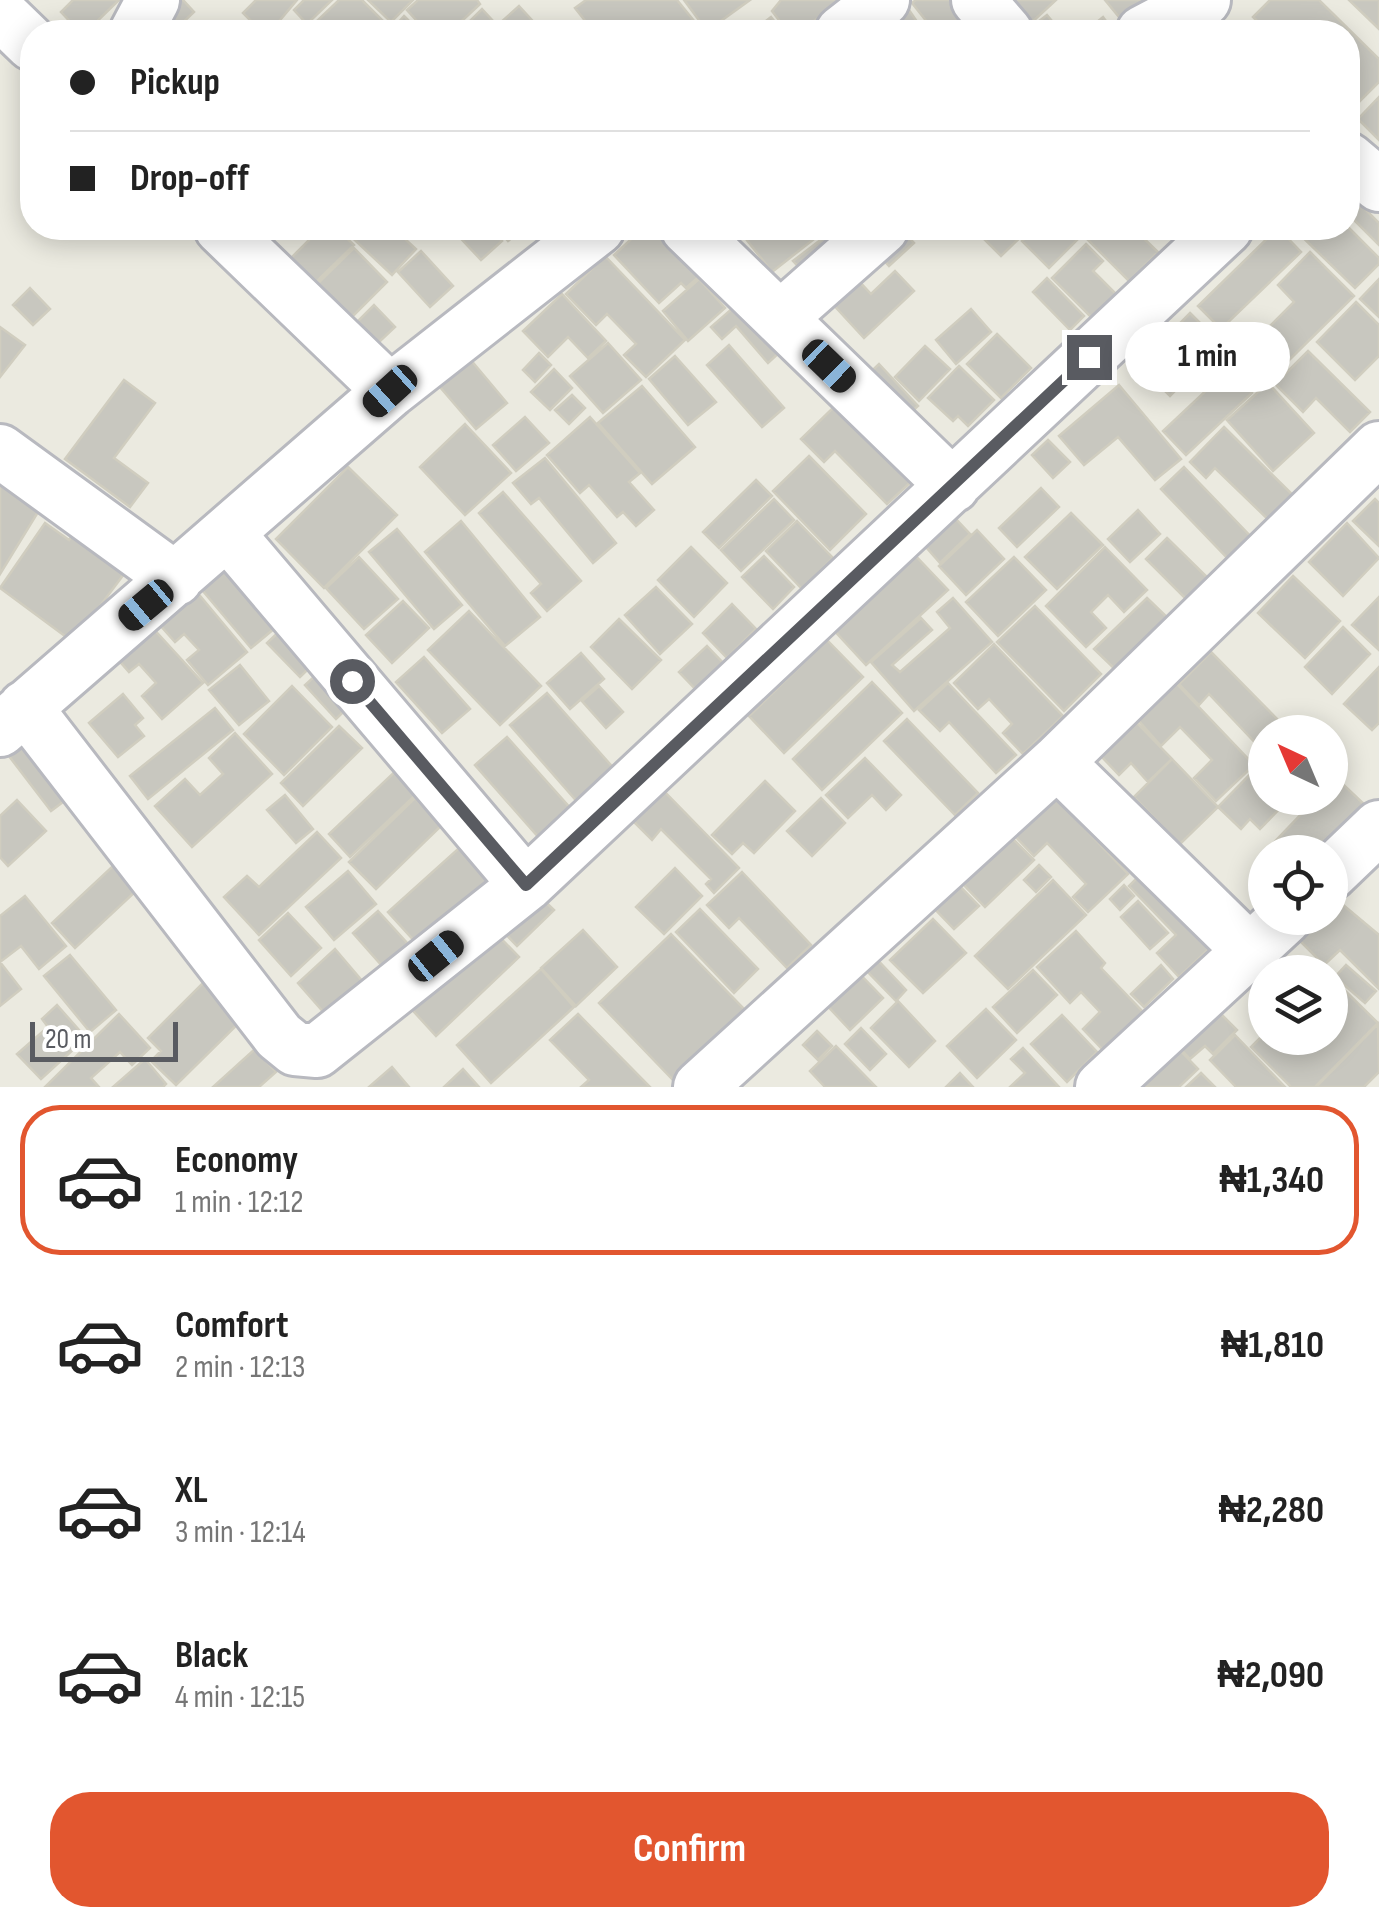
<!DOCTYPE html>
<meta charset="utf-8">
<style>
:root{--surface:#fff;--page:#f2f2f2;--text:#222;--muted:#767676;--line:#e0e0e0;--accent:#e2562f}
body{margin:0;font-family:"Sofia Sans Condensed",sans-serif;background:var(--page);color:var(--text);height:100vh;display:flex;flex-direction:column;font-size:38px;white-space:nowrap}
*{box-sizing:border-box;margin:0}
p{font-size:32px;color:var(--muted)}
.icon{flex:none;width:55px;height:55px;fill:none;stroke:currentColor;stroke-width:2;stroke-linecap:round;stroke-linejoin:round}
.map{position:relative;height:1087px;overflow:hidden}
.details{display:flex;flex-direction:column;background:var(--surface);flex:1}
.details>*{flex:none}
.top-card{position:absolute;left:20px;top:20px;width:1340px;height:220px;border-radius:40px;box-shadow:0 5px 25px #0003;display:grid;align-content:center;height:220px;padding:0 50px;background:var(--surface)}
.needle{width:65px;rotate:316deg}
.buttons{position:absolute;left:1248px;top:715px;display:grid;gap:20px}
.buttons a{display:grid;place-items:center;width:100px;height:100px;border-radius:50%;background:var(--surface);box-shadow:0 5px 25px #0003;font-size:50px}
.scale{position:absolute;left:30px;bottom:25px;width:148px;box-sizing:border-box;padding-left:10px;border:5px solid #595b61;border-top:0;font-size:28px;line-height:35px;white-space:nowrap;color:#595b61;-webkit-text-stroke:8px #fff;paint-order:stroke}
.end{position:absolute;width:45px;height:45px;margin:-22px;border:12px solid #595b61;background:#fff;box-shadow:0 0 0 5px #fff}
.from{border-radius:50%}
.bubble{position:absolute;height:70px;border-radius:35px;background:var(--surface);box-shadow:0 5px 25px #0003;font-size:32px;font-weight:700;line-height:70px;text-align:center}
.car{position:absolute;width:30px;height:60px;margin:-30px -15px;border-radius:12px;box-shadow:0 0 8px 2px #0007;background:linear-gradient(#222 24%,#8ab4d8 0 40%,#222 0 76%,#8ab4d8 0 86%,#222 0)}
.top-card b{display:flex;align-items:center;gap:35px;height:95px;font-size:38px}
.top-card b+b{border-top:2px solid var(--line)}
.top-card i{width:25px;height:25px;background:var(--text)}
ul{padding:18px 0 0;list-style:none}
li{display:flex;align-items:center;gap:30px;height:150px;margin:0 20px 15px;padding:0 30px;border:5px solid transparent;border-radius:40px}
li div{flex:1}
li b{display:block;font-size:38px}
li em{font-style:normal;font-weight:700}
li.active{border-color:var(--accent)}
li>.icon{width:90px;height:90px;stroke-width:1.5}
.action{display:flex;gap:20px;margin-top:auto;padding:20px 50px}
.action a{flex:1;height:115px;border-radius:40px;background:var(--accent);color:#fff;font-size:40px;font-weight:700;line-height:115px;text-align:center}
.map>svg:first-child{display:block}
.building{fill:#c8c7bf;stroke:#d0cdbf;stroke-width:2.5}
.lines{fill:none;stroke-linecap:round;stroke-linejoin:round}
.minor-casing{stroke:#b8b9bf;stroke-width:58}
.minor{stroke:#fff;stroke-width:52}
.route{stroke:#595b61;stroke-width:12}
</style>
<div class="map">
<svg width="1379" height="1087" viewBox="0 0 1379 1087">
<rect width="100%" height="100%" fill="#ebeae0"/>
<path class="building" d="M73,0H119L86,32H80L61,12Z
M124,0H183L194,12L173,32H132Z
M256,0H297L270,32H262L243,13Z
M304,0H332L307,24L294,10Z
M339,0H362L388,26L381,32H330L318,20Z
M368,0H413L391,22Z
M418,0H477L480,4L450,32H427L407,10Z
M586,0H677L703,32H594L575,8Z
M684,0H750L707,31Z
M781,0H834L837,4L799,32H788L772,11Z
M916,0H954L965,15L943,32H935L912,3Z
M1018,0H1056L1030,24L1012,5Z
M1105,0H1163L1128,28Z
M1270,0H1319L1379,59V82L1349,112L1348,32H1268L1253,17Z
M1349,0H1379V29Z
M519,6L540,29L490,32Z
M482,9L494,22L478,32L468,23Z
M909,10L924,32H895L889,23Z
M1047,15L1061,32H1025Z
M404,16L420,32H390Z
M771,17L783,32H761L757,28Z
M1103,17L1114,32H1085Z
M1379,97V140L1358,119Z
M1348,192L1379,223V245L1348,214Z
M1348,227L1379,258V264L1355,288L1293,228Z
M321,228H336L354,245L312,286L287,262Z
M342,228H393L416,249L392,275Z
M451,228H489L502,241L481,260Z
M497,228H520L522,229L508,241Z
M643,228H658L702,274L686,288L681,283L659,303L614,255Z
M761,228H828L772,272L746,239Z
M836,228H900L914,243L889,266L869,244L845,266L871,294L895,271L914,291L864,338L793,261Z
M973,228H1030L1001,256Z
M1036,228H1072L1080,237L1049,268L1022,241Z
M1076,228H1133L1158,252L1129,281Z
M1278,228L1301,252L1221,329L1198,306Z
M1086,244L1103,261L1093,271L1120,298L1096,322L1052,278Z
M354,248L387,282L343,326L310,291Z
M421,251L453,286L430,307L398,272Z
M1310,252L1354,296L1270,379L1244,352L1294,302L1278,285Z
M605,256L685,340L646,377L624,355L636,344L607,314L596,325L566,294Z
M1047,278L1084,316L1070,330L1033,292Z
M699,279L725,308L688,341L663,311Z
M1379,279V317L1360,299Z
M30,288L50,309L33,325L13,305Z
M562,294L606,341L588,358L568,337L548,357L523,331Z
M749,294L791,342L768,363L736,326L722,339L711,327Z
M1356,302L1379,325V356L1355,380L1317,342Z
M374,305L395,327L378,343L358,321Z
M971,309L991,332L956,364L936,340Z
M1190,313L1221,344L1170,396L1139,365Z
M0,327L25,345L0,377Z
M997,334L1031,368L1001,398L967,364Z
M608,343L641,380L603,413L570,376Z
M729,345L784,408L762,427L707,365Z
M925,346L950,369L919,401L895,377Z
M1308,351L1370,412L1350,432L1316,398L1303,412L1275,384Z
M539,353L551,365L535,382L523,370Z
M675,356L716,402L688,425L649,379Z
M470,359L507,403L476,429L439,386Z
M879,364L918,406L896,426L858,384Z
M959,366L994,400L968,426L958,416L953,421L928,398Z
M554,369L572,388L550,410L531,392Z
M1229,369L1252,393L1186,455L1163,431Z
M124,380L155,403L114,458L148,483L130,507L65,459Z
M1268,383L1314,433L1273,471L1227,420Z
M1119,385L1181,459L1155,480L1118,437L1084,465L1059,436Z
M642,386L695,447L652,484L598,423Z
M572,395L585,408L569,424L555,410Z
M837,404L912,481L887,504L835,451L824,462L801,439Z
M525,417L549,443L516,471L493,445Z
M590,417L640,473L629,482L654,510L636,526L623,512L617,517L589,485L580,493L547,455Z
M465,424L511,473L465,515L420,467Z
M1224,427L1302,504L1278,529L1215,468L1206,478L1190,462Z
M1048,440L1070,462L1053,478L1032,455Z
M809,456L866,514L830,550L773,491Z
M545,458L616,543L593,563L539,498L531,504L513,483Z
M348,467L397,515L324,588L276,539Z
M1184,467L1256,542L1233,564L1161,489Z
M0,471L46,499L0,574Z
M756,480L772,496L719,548L703,532Z
M1041,488L1059,507L1017,547L999,528Z
M503,492L581,581L547,611L531,593L541,584L479,513Z
M774,499L794,520L741,571L721,550Z
M1375,499L1379,503V546L1353,521Z
M1138,510L1160,534L1130,562L1108,539Z
M1071,513L1103,545L1057,589L1025,557Z
M956,519L970,534L940,563L926,547Z
M461,521L540,617L505,646L425,552Z
M797,521L833,558L802,589L766,551Z
M45,523L69,540L80,524L133,562L73,642L0,588Z
M1347,523L1379,558L1343,596L1309,562Z
M397,529L462,605L434,629L369,552Z
M977,530L1004,559L966,595L939,566Z
M1167,538L1214,584L1192,605L1146,559Z
M691,547L727,583L694,617L658,580Z
M1105,547L1147,590L1124,612L1108,595L1091,612L1106,628L1086,647L1046,606Z
M912,552L948,590L866,665L831,627Z
M764,556L794,587L773,609L742,577Z
M359,557L398,599L364,629L326,588Z
M1014,557L1046,590L998,636L966,602Z
M237,560L287,618L251,648L202,590Z
M1293,576L1340,621L1305,658L1258,613Z
M656,587L692,624L660,654L625,615Z
M196,591L247,652L208,685L187,660L199,650L184,634L175,642L158,623Z
M1379,597V650L1352,625Z
M953,598L992,642L914,711L871,662L921,618L932,630L892,665L900,672L950,628L937,612Z
M1147,598L1172,622L1120,674L1094,649Z
M403,601L429,628L392,663L366,635Z
M732,604L756,629L727,658L703,633Z
M1035,606L1101,674L1064,711L997,642Z
M469,611L541,686L500,725L428,650Z
M619,619L661,660L632,689L591,647Z
M291,620L324,654L300,677L267,643Z
M150,625L203,683L162,719L142,696L156,683L139,664L129,672L115,656Z
M1343,627L1370,654L1332,694L1305,667Z
M827,640L863,677L784,753L749,716Z
M994,644L1063,716L1023,754L1003,733L1012,724L989,699L978,709L954,683Z
M707,646L728,668L701,695L679,672Z
M1211,652L1287,729L1265,732L1264,752L1209,694L1199,705L1179,684Z
M581,653L604,679L570,709L547,683Z
M424,657L470,709L442,733L396,682Z
M240,665L269,701L239,725L209,690Z
M327,665L358,698L336,719L305,685Z
M1379,667V723L1372,730L1344,704Z
M872,682L902,713L822,790L793,759Z
M948,683L1016,755L996,773L949,722L940,731L919,710Z
M1176,683L1254,765L1216,801L1194,778L1212,760L1180,727L1161,746L1138,720Z
M292,686L332,727L284,775L244,734Z
M599,686L623,712L606,728L582,701Z
M547,693L617,772L580,805L510,725Z
M123,694L143,718L135,725L144,736L118,757L89,723Z
M215,708L233,730L148,799L130,776Z
M907,719L978,793L955,815L884,741Z
M1136,722L1172,759L1148,782L1131,763L1119,775L1101,756Z
M30,725L79,790L51,811L2,747Z
M339,726L362,748L303,806L281,783Z
M235,733L272,774L192,847L155,806L185,779L200,795L223,774L209,758Z
M507,737L572,810L540,839L475,765Z
M865,758L901,795L886,810L872,795L848,818L826,795Z
M1172,759L1218,807L1180,844L1134,797Z
M1265,759V798H1330V772L1367,807L1323,852H1265V859L1262,855L1304,811L1290,798L1260,829L1250,819L1241,829L1218,807Z
M402,765L423,788L350,857L329,834Z
M765,781L795,811L754,853L743,843L732,854L712,835Z
M661,788L739,868L714,893L706,884L711,879L661,829L652,840L630,818Z
M1051,793L1128,874L1088,912L1073,897L1086,884L1047,843L1034,856L1011,832Z
M285,795L313,829L296,843L267,810Z
M415,798L442,825L376,889L349,862Z
M821,798L845,823L812,856L787,831Z
M17,800L46,831L8,866L0,857V816Z
M317,832L341,858L259,935L224,897L247,876L259,887Z
M1008,834L1034,860L985,907L960,881Z
M467,841L497,875L418,945L388,912Z
M128,852L151,877L75,948L52,923Z
M1158,857L1228,931L1179,977L1157,953L1176,935L1129,886Z
M1039,865L1051,877L1036,892L1024,880Z
M675,868L702,896L664,934L636,907Z
M348,871L376,904L334,940L306,907Z
M742,872L811,945L787,968L739,918L729,928L707,905Z
M952,878L979,906L954,929L928,902Z
M1053,880L1086,915L1008,989L975,956Z
M1124,885L1134,896L1120,910L1110,899Z
M532,889L554,910L517,946L496,924Z
M1330,894L1379,935V989L1340,950L1324,965L1292,933L1307,918H1330Z
M25,896L66,946L39,969L21,946L0,962L21,989L0,1006V916Z
M1138,901L1168,933L1150,949L1121,917Z
M700,909L758,969L734,993L676,932Z
M378,911L408,944L383,967L353,933Z
M288,913L321,948L291,976L259,940Z
M933,919L966,953L923,993L890,960Z
M487,924L519,957L436,1036L405,1002Z
M583,930L617,967L576,1006L541,968Z
M1076,931L1105,963L1101,968L1143,1012L1103,1050L1083,1029L1100,1012L1081,992L1070,1003L1037,967Z
M671,934L745,1010L673,1080L599,1003Z
M335,949L363,982L326,1015L298,983Z
M872,954L906,990L896,1001L861,965Z
M70,955L116,1010L90,1032L44,976Z
M1161,965L1173,979L1144,1007L1131,994Z
M1346,965L1376,991L1365,1003L1335,977Z
M854,968L883,998L850,1030L821,999Z
M541,969L574,1007L491,1083L457,1045Z
M216,970L254,1008L176,1085L151,1061L161,1051L148,1038Z
M1033,970L1057,995L1017,1033L993,1007Z
M1330,976L1378,1023L1315,1087H1291L1251,1047L1265,1033V1038H1293L1299,1043L1305,1038H1330Z
M898,1001L935,1041L909,1067L871,1028Z
M57,1005L86,1038L41,1079L17,1054L48,1027L42,1019Z
M1214,1007L1237,1030L1213,1054L1205,1046L1190,1059L1176,1044Z
M986,1009L1016,1040L977,1078L947,1046Z
M119,1014L150,1048L132,1065L120,1052L91,1078L99,1087H45Z
M578,1014L650,1087H581L589,1080L550,1040Z
M1062,1015L1097,1052L1067,1082L1031,1044Z
M1378,1024L1379,1072L1364,1087H1316Z
M861,1028L886,1054L870,1070L845,1044Z
M817,1031L832,1046L818,1060L803,1045Z
M1235,1035L1285,1087H1236L1210,1060Z
M1172,1042L1198,1069L1179,1087H1135Z
M836,1046L876,1087H825L810,1071Z
M1023,1048L1059,1087H1010L1025,1073L1011,1059Z
M255,1049L276,1072L259,1087H213Z
M145,1059L166,1084L163,1087H113Z
M392,1067L409,1087H369Z
M463,1069L479,1087H444Z
M960,1073L973,1087H946Z
M1201,1073L1215,1087H1186Z"/>
<g class="lines">
<defs>
<path id="minor" d="M978,0L1006,32
M0,13L32,44
M136,32L153,0
M842,32L883,0
M1143,32L1204,0
M1348,159L1379,185
M221,228L390,391
M687,228L953,486
M780,318L882,228
M0,451L176,579
M229,535L526,885
M25,707L279,1036L295,1049L317,1051L526,885L1226,228
M0,730L390,391L598,228
M1057,762L1250,951
M1330,874L1379,827
M700,1087L1057,762L1379,448
M1102,1087L1285,918"/>
</defs>
<use href="#minor" class="minor-casing"/>
<use href="#minor" class="minor"/>
</g>
<g class="lines">
<path class="route" d="M352,681L526,885L1089,357"/>
</g>
</svg>
<div class="buttons">
<a><svg class="needle" viewBox="-14 -14 28 28"><path d="M0-13l5 13h-10z" fill="#e53935"/><path d="M0 13l5-13h-10z" fill="#767676"/></svg></a>
<a><svg class="icon" aria-label="locate" viewBox="0 0 24 24"><circle cx="12" cy="12" r="6"/><path d="M12 2v4M12 18v4M2 12h4M18 12h4"/></svg></a>
<a><svg class="icon" aria-label="layers" viewBox="0 0 24 24"><path d="M12 4l9 5-9 5-9-5zM3 14l9 5 9-5"/></svg></a>
</div>
<div class="scale">20 m</div>
<i class="end from" style="left:352px;top:681px"></i>
<i class="end" style="left:1089px;top:357px"></i>
<div class="bubble" style="left:1125px;top:322px;width:165px">1 min</div>
<i class="car" style="left:829px;top:366px;rotate:134deg"></i>
<i class="car" style="left:390px;top:391px;rotate:228deg"></i>
<i class="car" style="left:146px;top:605px;rotate:230deg"></i>
<i class="car" style="left:436px;top:956px;rotate:51deg"></i>
<div class="top-card">
<b><i class="from"></i>Pickup</b>
<b><i></i>Drop-off</b>
</div>
</div>
<section class="details">
<ul>
<li class="active"><svg class="icon" aria-label="car" viewBox="0 0 24 24"><path d="M5 17H2v-5l4-1 3-4h7l3 4 3 1v5h-3M9 17h6M6 11h13"/><circle cx="7" cy="17" r="2"/><circle cx="17" cy="17" r="2"/></svg><div><b>Economy</b><p>1 min · 12:12</p></div><em>₦1,340</em></li>
<li><svg class="icon" aria-label="car" viewBox="0 0 24 24"><path d="M5 17H2v-5l4-1 3-4h7l3 4 3 1v5h-3M9 17h6M6 11h13"/><circle cx="7" cy="17" r="2"/><circle cx="17" cy="17" r="2"/></svg><div><b>Comfort</b><p>2 min · 12:13</p></div><em>₦1,810</em></li>
<li><svg class="icon" aria-label="car" viewBox="0 0 24 24"><path d="M5 17H2v-5l4-1 3-4h7l3 4 3 1v5h-3M9 17h6M6 11h13"/><circle cx="7" cy="17" r="2"/><circle cx="17" cy="17" r="2"/></svg><div><b>XL</b><p>3 min · 12:14</p></div><em>₦2,280</em></li>
<li><svg class="icon" aria-label="car" viewBox="0 0 24 24"><path d="M5 17H2v-5l4-1 3-4h7l3 4 3 1v5h-3M9 17h6M6 11h13"/><circle cx="7" cy="17" r="2"/><circle cx="17" cy="17" r="2"/></svg><div><b>Black</b><p>4 min · 12:15</p></div><em>₦2,090</em></li>
</ul>
<div class="action"><a>Confirm</a></div>
</section>
